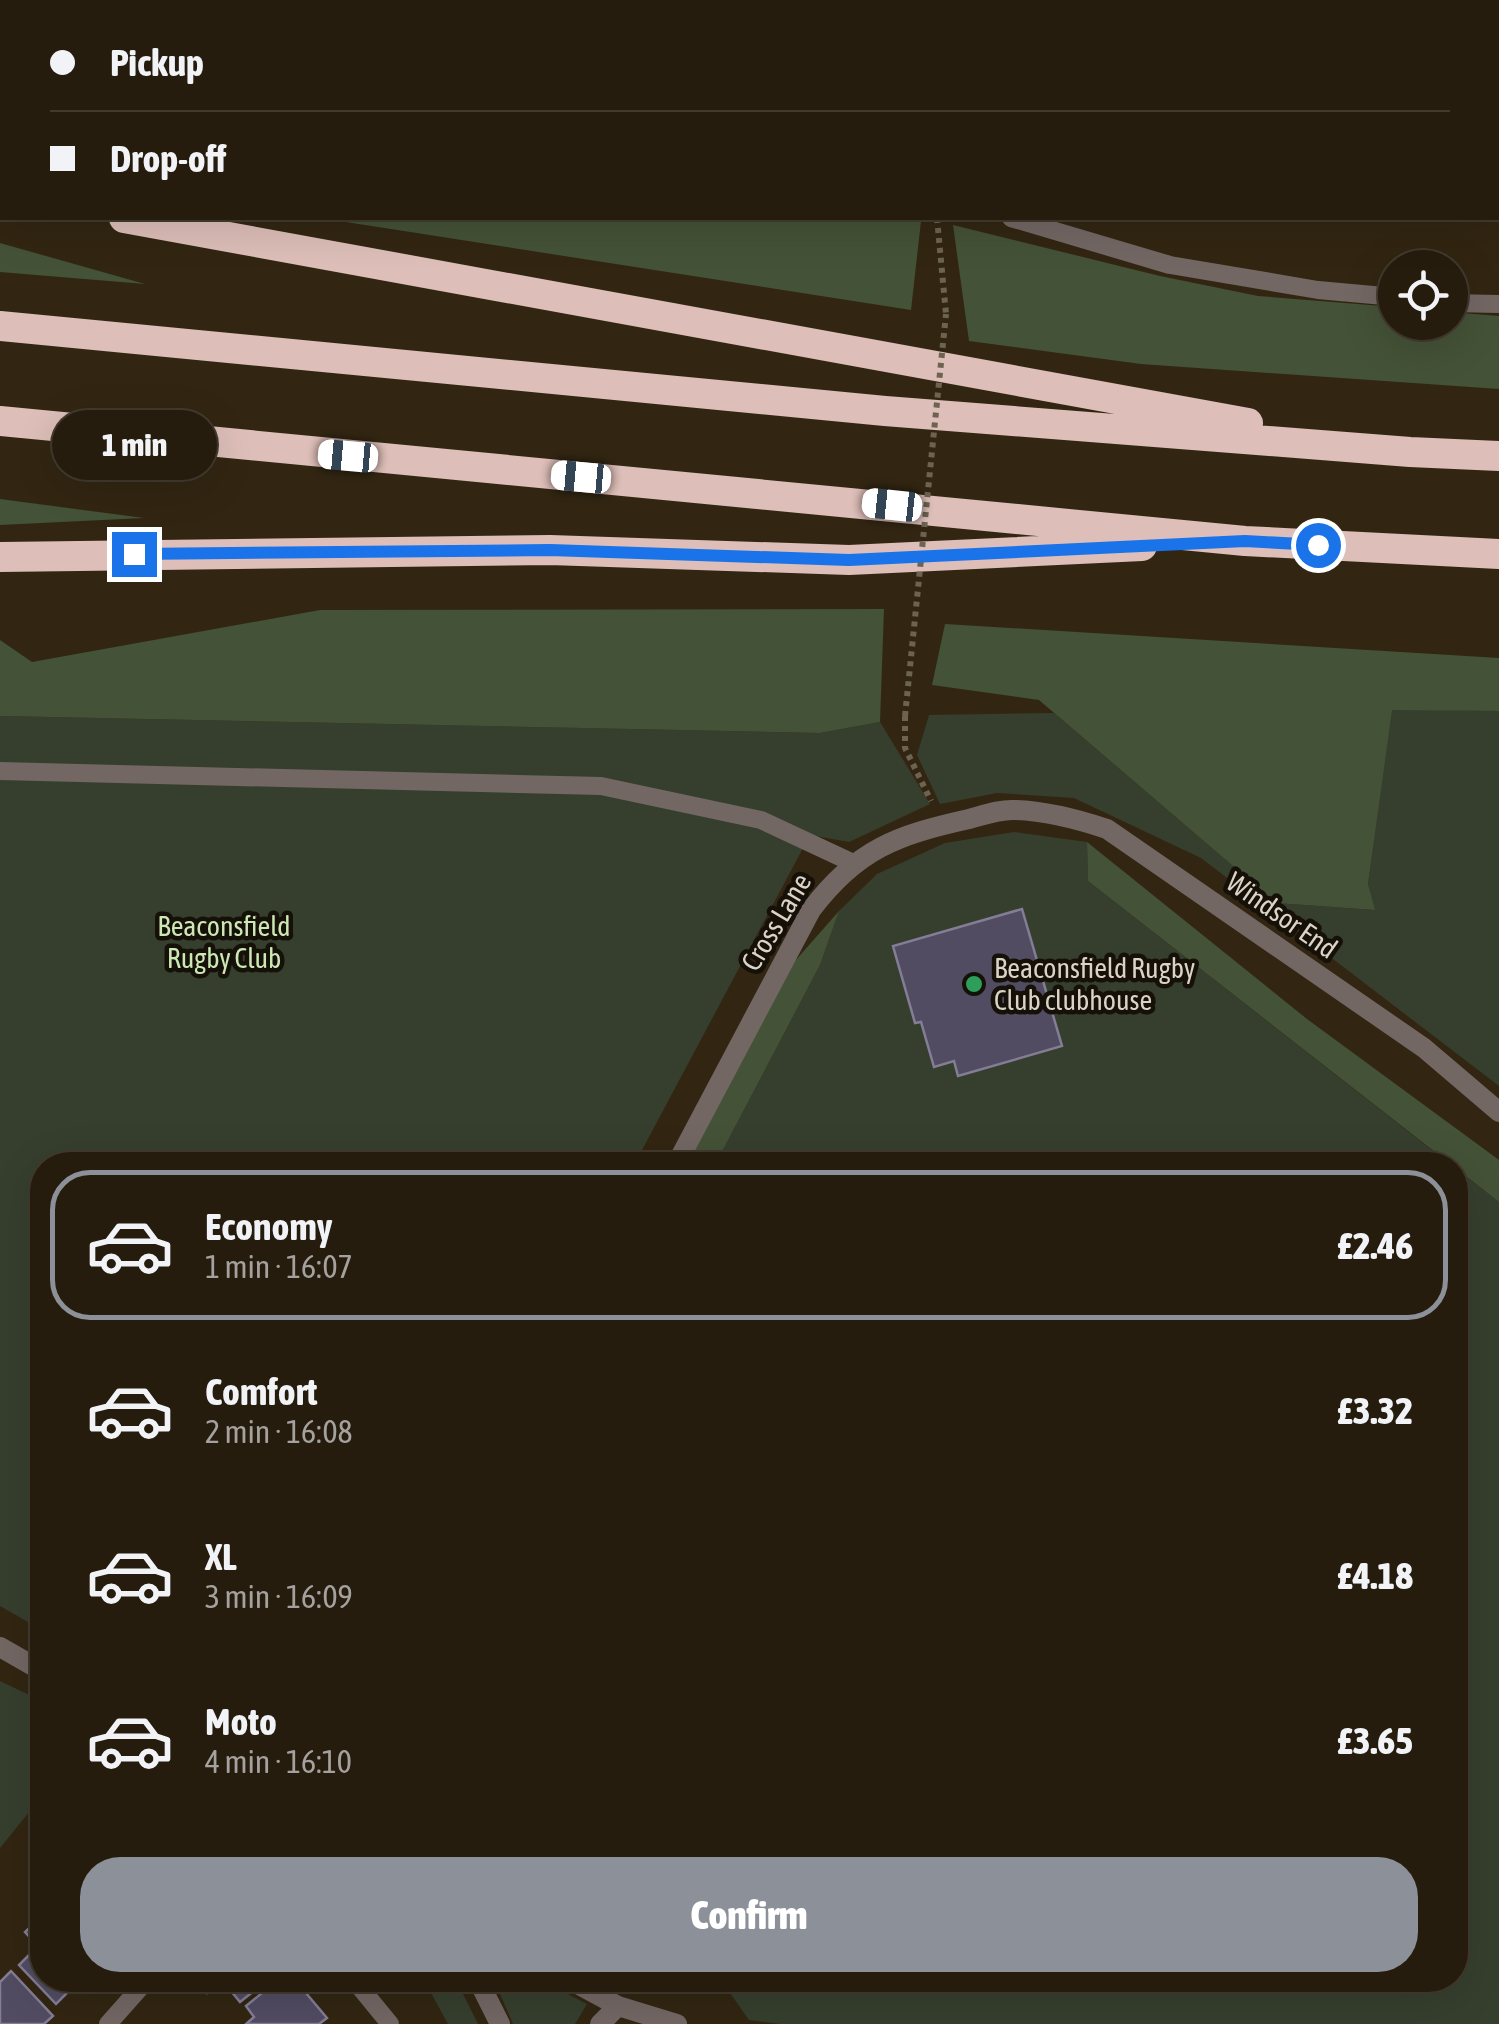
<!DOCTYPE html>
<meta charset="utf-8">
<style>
:root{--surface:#261c0e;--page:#32291c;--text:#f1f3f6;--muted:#a4a19e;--line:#423a2e;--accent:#8c9099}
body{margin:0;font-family:"Asap Condensed",sans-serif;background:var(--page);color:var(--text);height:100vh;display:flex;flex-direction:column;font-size:38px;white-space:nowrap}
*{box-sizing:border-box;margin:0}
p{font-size:32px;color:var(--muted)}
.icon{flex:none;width:55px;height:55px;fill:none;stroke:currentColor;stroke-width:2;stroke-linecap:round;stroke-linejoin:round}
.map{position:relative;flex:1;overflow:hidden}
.panel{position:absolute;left:30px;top:1152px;width:1438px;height:840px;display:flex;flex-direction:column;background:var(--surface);border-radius:40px;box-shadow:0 10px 40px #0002,0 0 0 2px var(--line)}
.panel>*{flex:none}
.top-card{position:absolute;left:0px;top:0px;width:1500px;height:220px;box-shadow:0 10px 40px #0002,0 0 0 2px var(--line);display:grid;align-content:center;height:220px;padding:0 50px;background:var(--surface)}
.buttons{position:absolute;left:1378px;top:250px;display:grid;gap:20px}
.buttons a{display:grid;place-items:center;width:90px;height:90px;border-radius:50%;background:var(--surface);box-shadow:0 10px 40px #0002,0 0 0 2px var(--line);font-size:50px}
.end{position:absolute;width:45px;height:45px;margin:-22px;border:12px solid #1a73e8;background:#fff;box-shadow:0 0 0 5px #fff}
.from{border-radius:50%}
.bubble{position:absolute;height:70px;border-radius:35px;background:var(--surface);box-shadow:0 10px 40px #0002,0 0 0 2px var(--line);font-size:32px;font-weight:800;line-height:70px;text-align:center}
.car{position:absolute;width:30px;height:60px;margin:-30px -15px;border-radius:12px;box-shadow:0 0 8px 2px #0007;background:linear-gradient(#fff 24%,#345 0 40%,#fff 0 76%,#345 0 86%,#fff 0)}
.top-card b{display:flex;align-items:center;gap:35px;height:95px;font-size:38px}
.top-card b+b{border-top:2px solid var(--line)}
.top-card i{width:25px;height:25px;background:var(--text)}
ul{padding:18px 0 0;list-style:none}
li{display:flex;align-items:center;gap:30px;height:150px;margin:0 20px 15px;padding:0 30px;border:5px solid transparent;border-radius:40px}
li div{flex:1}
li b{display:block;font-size:38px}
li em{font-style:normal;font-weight:800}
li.current{border-color:var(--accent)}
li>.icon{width:90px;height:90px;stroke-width:1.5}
.cta{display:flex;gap:20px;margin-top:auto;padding:20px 50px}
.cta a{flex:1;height:115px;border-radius:40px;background:var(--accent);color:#fff;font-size:40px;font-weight:800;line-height:115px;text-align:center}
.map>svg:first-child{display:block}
.green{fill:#363f2e}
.forest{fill:#445237}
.building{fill:#514c62;stroke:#837d96;stroke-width:2.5}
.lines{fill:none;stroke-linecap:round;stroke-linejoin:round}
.path{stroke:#6d6351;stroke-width:6;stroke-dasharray:5 5;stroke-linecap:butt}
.service{stroke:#736764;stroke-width:18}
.minor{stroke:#736764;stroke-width:20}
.motorway{stroke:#ddbeb8;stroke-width:30}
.path-bridge{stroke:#6d6351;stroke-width:6;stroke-dasharray:5 5;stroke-linecap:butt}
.route{stroke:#1a73e8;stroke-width:12}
.leisure-dot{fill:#2e9e5b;stroke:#151008;stroke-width:4}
.labels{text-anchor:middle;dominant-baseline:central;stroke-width:9;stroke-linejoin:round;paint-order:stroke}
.street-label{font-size:28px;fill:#dbd3c7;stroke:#151008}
.park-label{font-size:28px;fill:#cce8b4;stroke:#151008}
.poi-label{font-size:28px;fill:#dbd3c7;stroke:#151008;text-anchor:start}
</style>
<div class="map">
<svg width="1499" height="2024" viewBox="0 0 1499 2024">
<rect width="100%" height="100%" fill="#322612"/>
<path class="green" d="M366,0H1207L369,2Z
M1391,709L1499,711V1086L1201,858L1074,798L997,793L940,804L917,755L929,715L1054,713L1276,903L1374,910L1368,884Z
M0,716L820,733L880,722L930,804L849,842L810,835L634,1165H42V1630L0,1606Z
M1014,832L1087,842L1088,881L1451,1165H715L820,965L839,911L877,874L945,843Z
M1455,1168L1499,1202V2024H781L749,2020L721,1980H1455Z
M0,1681L42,1701V1796L0,1848Z
M424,1980H456L478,2024H448Z
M494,1980H541L587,2004L575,2024H513Z"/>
<path class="forest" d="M320,218H894L921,221L911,310Z
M953,225L1160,276L1258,296L1395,307V322H1450V312L1499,316V389L1141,364L969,341Z
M0,243L145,284L0,272Z
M0,499L144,518L0,525Z
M884,609L880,722L820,733L0,716V640L32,662L320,610Z
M945,624L1499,658V711L1392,710L1368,884L1375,910L1276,903L1039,700L932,685Z
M1087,842L1307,1019L1499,1160V1202L1088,881Z
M839,911L820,965L715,1165H678L759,1002Z"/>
<path class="building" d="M1022,909L1062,1046L958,1076L954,1061L934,1067L921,1022L915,1023L893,946Z
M40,1918L42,1980H80L56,2004L19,1965L38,1946L25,1932Z
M11,1971L53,2016L44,2024H0V1982Z
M197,1980H268L240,2002L222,1980L207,1993Z
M278,1980H295L327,2018L319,2024H246L254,2017L246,2006Z"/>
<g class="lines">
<path class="path" d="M0,38L2,39
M937,218L946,314
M905,716V748L931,801"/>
<path class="service" d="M9,0L11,2
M1011,218L1170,265L1318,290L1395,297
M1450,303L1499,304
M0,771L601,786L761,820L853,863
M354,1980L390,2024
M108,2024L147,1980"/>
<path class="minor" d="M676,1165L811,910C857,849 897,835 969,819C984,815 1000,809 1015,810C1047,811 1077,819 1107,829L1424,1048L1499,1112
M0,1647L42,1671
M478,1980L500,2024
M570,1980L618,2006L677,2024
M600,2024L618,2006"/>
<path class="motorway" d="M0,190L2,191
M124,218L1248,423
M0,326L885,411L1410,452L1499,456
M0,421L1245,541L1499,554
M0,557L550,550L849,560L1142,546"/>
<path class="path-bridge" d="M905,716L946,314"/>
</g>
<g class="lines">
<path class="route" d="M134,554L550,550L849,560L1245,541L1318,545"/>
</g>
<circle class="leisure-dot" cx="974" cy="984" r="10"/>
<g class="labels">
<g class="street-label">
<text transform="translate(1282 915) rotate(35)">Windsor End</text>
<text transform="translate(776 922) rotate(-59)">Cross Lane</text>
</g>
<g class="park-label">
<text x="224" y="926">Beaconsfield<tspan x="224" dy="32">Rugby Club</tspan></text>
</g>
<g class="poi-label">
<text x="994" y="968">Beaconsfield Rugby<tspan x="994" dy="32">Club clubhouse</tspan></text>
</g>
</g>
</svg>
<div class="buttons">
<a><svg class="icon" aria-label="locate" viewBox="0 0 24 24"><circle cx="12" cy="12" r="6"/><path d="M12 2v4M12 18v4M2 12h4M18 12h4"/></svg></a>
</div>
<i class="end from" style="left:1318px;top:545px"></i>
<i class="end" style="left:134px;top:554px"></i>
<div class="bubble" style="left:52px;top:410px;width:165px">1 min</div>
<i class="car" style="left:348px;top:456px;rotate:275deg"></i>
<i class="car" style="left:581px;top:477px;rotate:275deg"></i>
<i class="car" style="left:892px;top:505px;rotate:276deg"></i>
<div class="top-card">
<b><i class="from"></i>Pickup</b>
<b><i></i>Drop-off</b>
</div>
<section class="panel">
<ul>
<li class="current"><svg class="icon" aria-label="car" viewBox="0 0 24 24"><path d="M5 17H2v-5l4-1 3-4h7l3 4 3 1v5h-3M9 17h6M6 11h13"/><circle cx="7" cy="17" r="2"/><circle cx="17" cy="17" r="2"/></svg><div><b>Economy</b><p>1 min · 16:07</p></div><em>£2.46</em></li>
<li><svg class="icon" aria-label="car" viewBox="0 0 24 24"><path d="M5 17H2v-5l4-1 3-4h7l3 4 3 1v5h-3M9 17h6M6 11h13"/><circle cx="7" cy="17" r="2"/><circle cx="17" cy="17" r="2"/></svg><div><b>Comfort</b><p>2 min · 16:08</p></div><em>£3.32</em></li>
<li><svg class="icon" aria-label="car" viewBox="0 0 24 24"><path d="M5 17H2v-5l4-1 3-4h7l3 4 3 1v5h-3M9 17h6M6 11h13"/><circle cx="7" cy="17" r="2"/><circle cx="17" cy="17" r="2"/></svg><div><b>XL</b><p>3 min · 16:09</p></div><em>£4.18</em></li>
<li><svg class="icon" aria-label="car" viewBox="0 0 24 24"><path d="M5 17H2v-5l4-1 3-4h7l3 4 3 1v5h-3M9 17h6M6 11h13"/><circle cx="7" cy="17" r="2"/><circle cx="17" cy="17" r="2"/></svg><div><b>Moto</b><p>4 min · 16:10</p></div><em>£3.65</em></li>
</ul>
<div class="cta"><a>Confirm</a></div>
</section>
</div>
